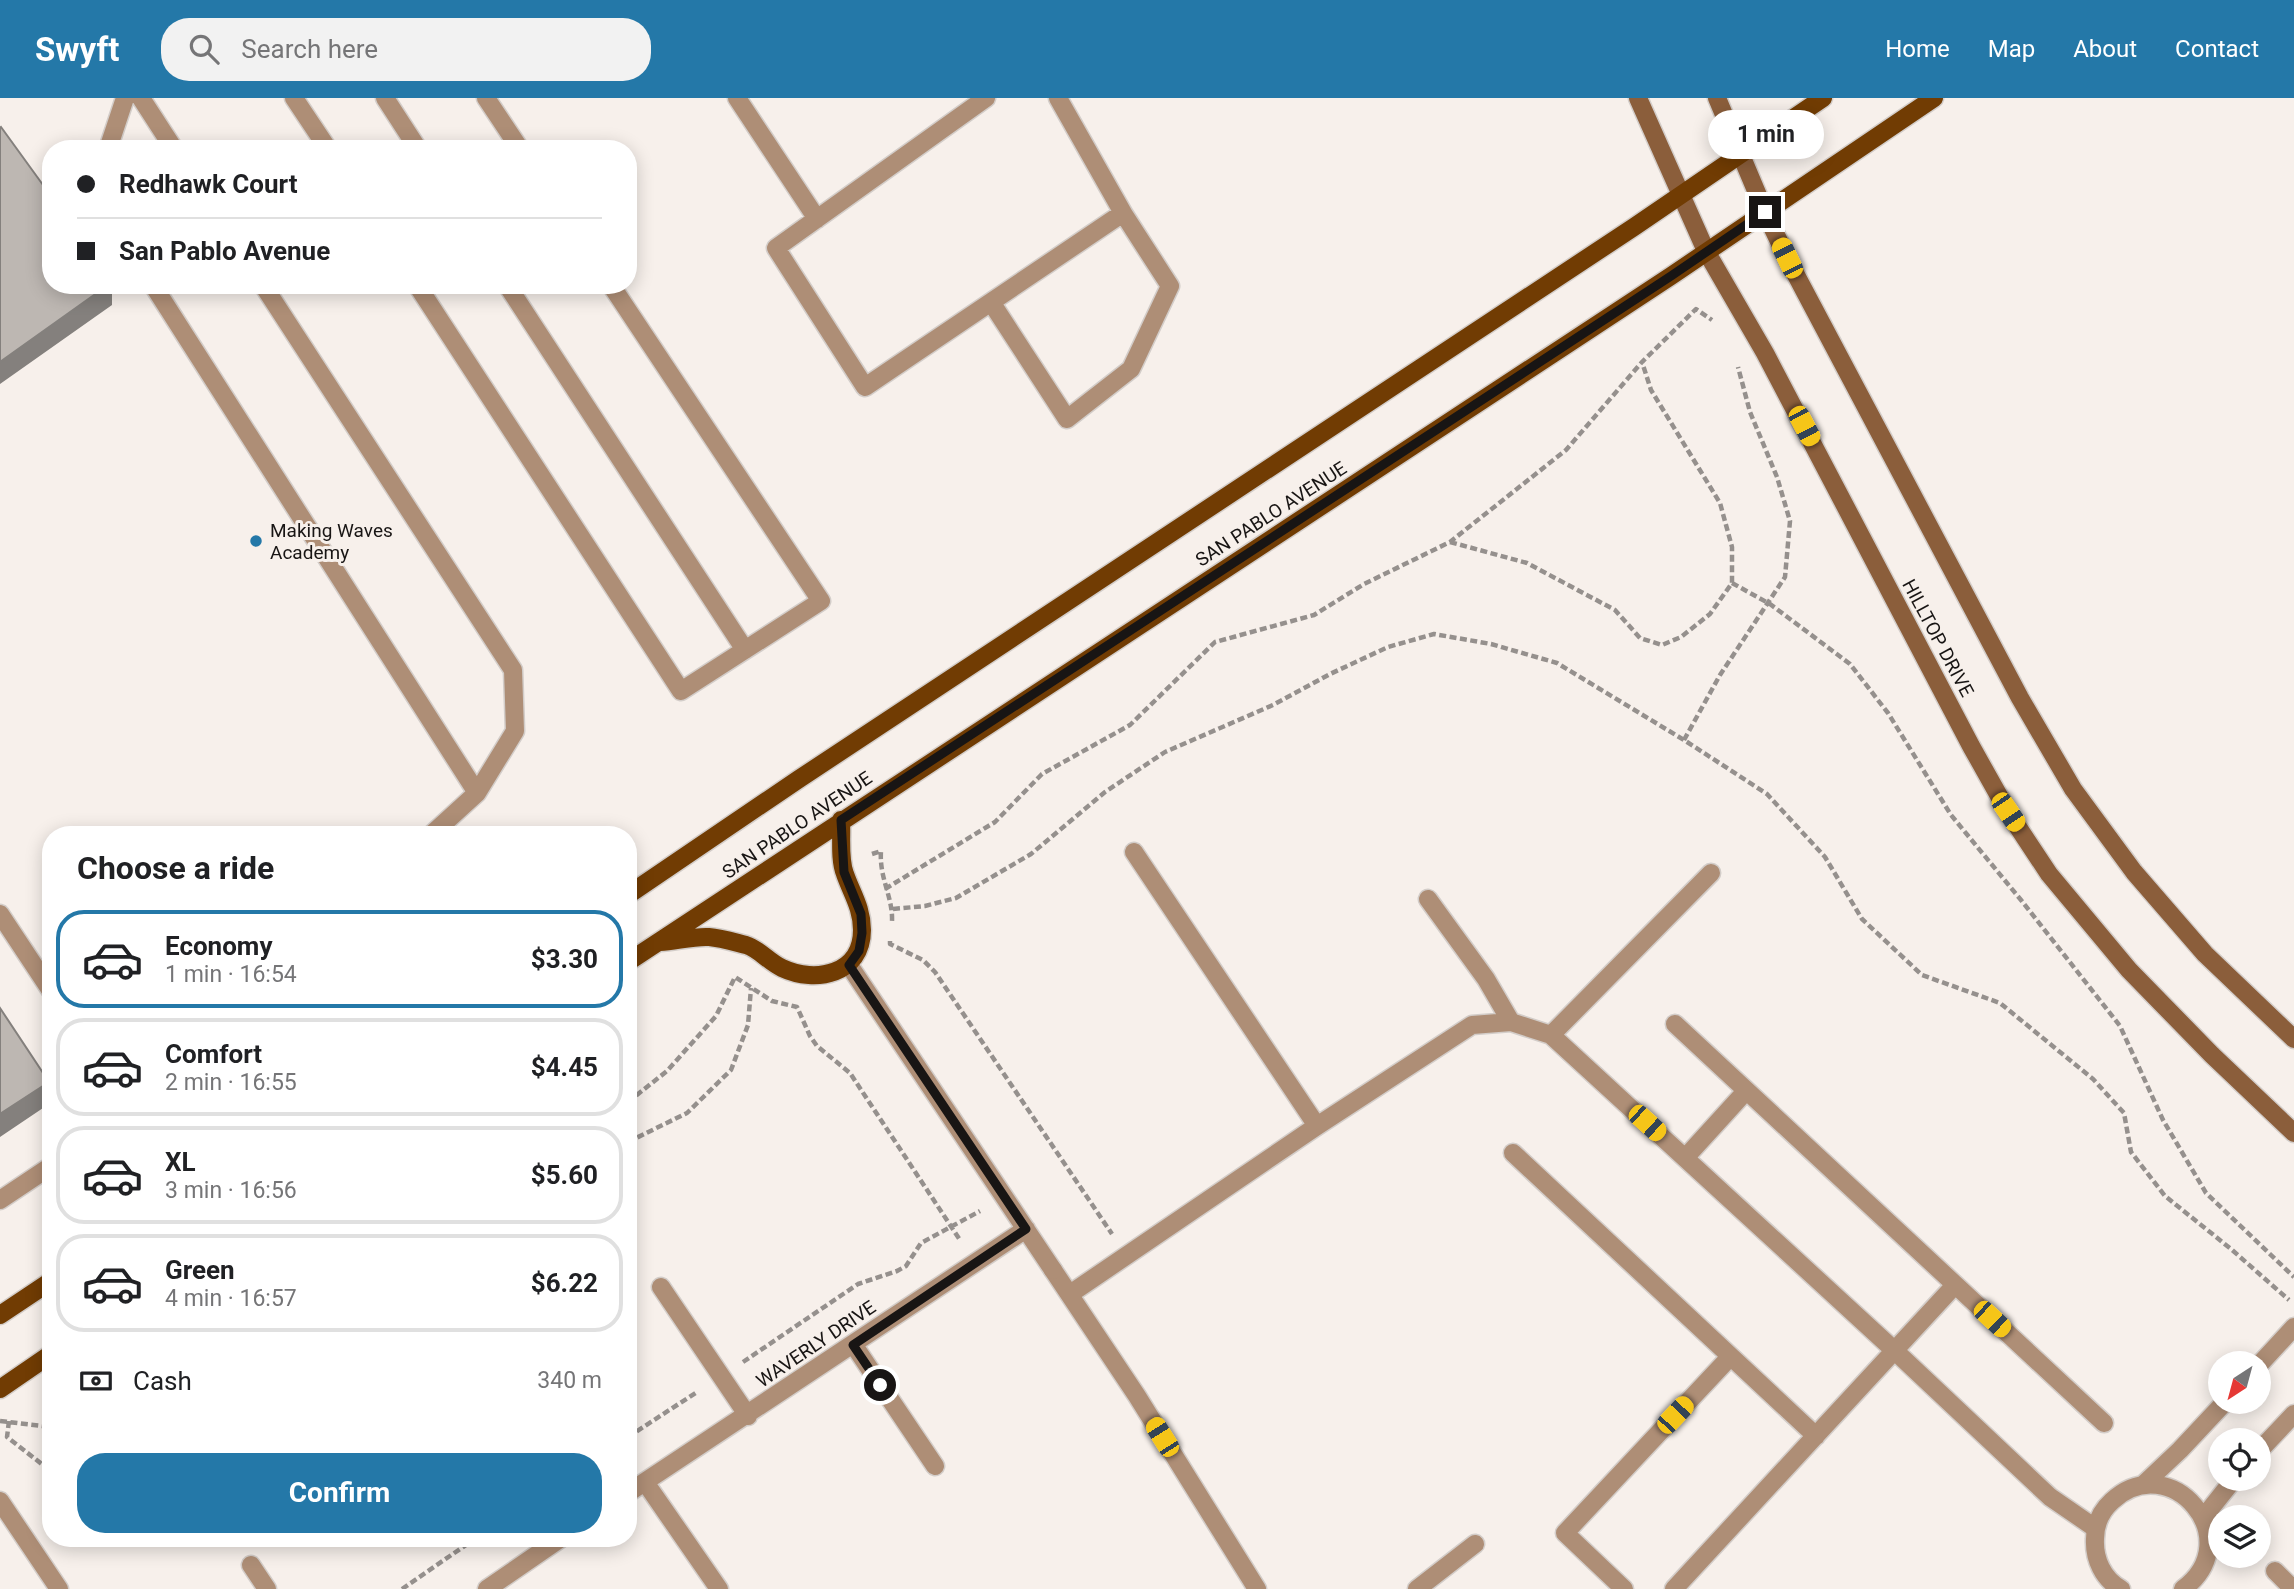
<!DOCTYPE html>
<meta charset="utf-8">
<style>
:root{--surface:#fff;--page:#f2f2f2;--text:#202124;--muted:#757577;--line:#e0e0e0;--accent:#2478a8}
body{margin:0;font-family:Roboto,sans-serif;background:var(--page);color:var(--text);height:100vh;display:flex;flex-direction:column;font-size:26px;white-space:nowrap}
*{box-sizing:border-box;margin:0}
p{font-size:23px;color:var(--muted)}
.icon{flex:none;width:38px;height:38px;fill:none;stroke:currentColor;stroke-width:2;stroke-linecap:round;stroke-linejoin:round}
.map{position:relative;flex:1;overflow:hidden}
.drawer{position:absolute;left:42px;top:728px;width:595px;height:721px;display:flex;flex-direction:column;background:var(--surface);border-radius:28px;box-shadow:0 4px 18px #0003}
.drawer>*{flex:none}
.guide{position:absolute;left:42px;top:42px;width:595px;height:154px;border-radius:28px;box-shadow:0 4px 18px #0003;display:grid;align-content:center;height:154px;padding:0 35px;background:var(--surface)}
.needle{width:46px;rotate:216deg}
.buttons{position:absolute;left:2208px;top:1253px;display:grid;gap:14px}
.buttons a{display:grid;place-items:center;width:63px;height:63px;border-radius:50%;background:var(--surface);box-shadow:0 4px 18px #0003;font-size:35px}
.end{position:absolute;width:32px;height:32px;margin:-16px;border:9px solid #181514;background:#fff;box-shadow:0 0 0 4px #fff}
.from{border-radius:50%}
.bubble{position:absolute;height:49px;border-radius:24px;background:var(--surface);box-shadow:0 4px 18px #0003;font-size:23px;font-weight:700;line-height:49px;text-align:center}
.car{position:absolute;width:21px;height:42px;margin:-21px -10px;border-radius:9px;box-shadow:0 0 5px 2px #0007;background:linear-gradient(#f5c518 24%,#345 0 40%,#f5c518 0 76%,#345 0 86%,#f5c518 0)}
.guide b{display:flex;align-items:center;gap:24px;height:66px;font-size:26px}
.guide b+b{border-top:2px solid var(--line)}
.guide i{width:18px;height:18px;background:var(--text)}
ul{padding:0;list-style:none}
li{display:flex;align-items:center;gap:21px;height:98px;margin:0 14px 10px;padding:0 21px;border:4px solid var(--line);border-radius:28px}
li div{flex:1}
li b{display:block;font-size:26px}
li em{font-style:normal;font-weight:700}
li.on{border-color:var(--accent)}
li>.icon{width:63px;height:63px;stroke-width:1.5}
h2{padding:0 35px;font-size:32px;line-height:84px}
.pay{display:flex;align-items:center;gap:18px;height:77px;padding:0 35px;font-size:26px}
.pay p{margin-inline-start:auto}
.cta{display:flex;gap:14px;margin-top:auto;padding:14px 35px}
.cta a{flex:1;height:80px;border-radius:28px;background:var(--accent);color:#fff;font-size:28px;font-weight:700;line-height:80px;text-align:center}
header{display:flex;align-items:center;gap:42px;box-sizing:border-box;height:98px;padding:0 35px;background:var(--accent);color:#fff}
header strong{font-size:33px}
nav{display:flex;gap:38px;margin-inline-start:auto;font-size:24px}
.search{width:490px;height:63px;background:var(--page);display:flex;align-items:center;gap:18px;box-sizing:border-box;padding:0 24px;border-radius:28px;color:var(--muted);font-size:26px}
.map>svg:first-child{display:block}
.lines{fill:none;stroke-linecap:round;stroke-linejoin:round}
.service-casing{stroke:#d3cdc9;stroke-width:21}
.minor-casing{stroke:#d3cdc9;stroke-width:21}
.secondary-casing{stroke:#d3cdc9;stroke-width:21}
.primary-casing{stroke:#d3cdc9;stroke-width:21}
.path{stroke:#95908d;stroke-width:4.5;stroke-dasharray:7 3.5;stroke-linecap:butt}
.service{stroke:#ae8e76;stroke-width:18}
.minor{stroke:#ae8e76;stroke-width:18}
.secondary{stroke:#8b5e3b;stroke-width:18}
.primary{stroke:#713c03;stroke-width:18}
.shaded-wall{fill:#84807d}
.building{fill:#bdb7b2;stroke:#84807d;stroke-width:2}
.route{stroke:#181514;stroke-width:9}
.poi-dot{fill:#2478a8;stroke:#f7f0eb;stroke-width:2.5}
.labels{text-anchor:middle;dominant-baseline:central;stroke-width:6;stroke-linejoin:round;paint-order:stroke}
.street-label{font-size:19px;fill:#181514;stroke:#f7f0eb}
.poi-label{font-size:19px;fill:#181514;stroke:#f7f0eb;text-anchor:start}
</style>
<header>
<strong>Swyft</strong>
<div class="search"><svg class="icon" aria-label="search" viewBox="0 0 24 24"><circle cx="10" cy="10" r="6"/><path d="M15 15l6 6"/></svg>Search here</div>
<nav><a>Home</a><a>Map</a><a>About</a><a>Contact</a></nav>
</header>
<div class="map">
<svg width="2294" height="1491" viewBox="0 0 2294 1491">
<rect width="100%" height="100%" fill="#f7f0eb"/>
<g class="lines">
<defs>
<path id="service" d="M141,0L174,51
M294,0L328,51
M385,0L418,51
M486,0L520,51
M737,0L817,121
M986,0L776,150L865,289L1123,115L1058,0
M108,51L125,0
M153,187L477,695
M263,187L513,572L515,633L477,695L431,737
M417,187L681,593L821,503L611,187
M507,187L745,552
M991,204L1067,321L1131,271L1170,188L1123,115
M1134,754L1317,1028
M1428,801L1486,881L1511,924
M0,816L51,893
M1675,926L2104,1325
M1551,937L1711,775
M1513,1055L1816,1338
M1685,1060L1746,993
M0,1102L51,1068
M1053,1172L1137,1298L1257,1491
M1070,1196L1317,1028L1472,927L1511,924L1551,937L1895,1253L2050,1399L2095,1430
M2275,1473L2293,1491
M1417,1491L1475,1446
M1624,1491L1565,1435L1730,1259
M1674,1491L1955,1187"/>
<path id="minor" d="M849,867L1053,1172
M661,1189L748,1318
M853,1246L935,1368
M2259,1267L2294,1229
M2259,1353L2294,1316
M645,1384L719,1491
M2143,1387L2180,1352L2225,1304
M628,1395L1026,1131
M0,1403L59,1491
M2203,1420L2234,1381
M251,1467L267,1491
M487,1491L561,1440
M2121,1491C2103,1481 2094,1461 2095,1441C2095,1426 2101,1413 2112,1403C2170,1349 2250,1441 2183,1491"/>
<path id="secondary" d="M1638,0L1706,153L1765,255L1971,648L2008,714L2049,776L2129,872L2212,957L2294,1035
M1717,0L1765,114L1787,160L2020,600L2073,691L2134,774L2205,856L2294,941"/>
<path id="primary" d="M628,797L799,681L1634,129L1823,0
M660,844C676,843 694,838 709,839C721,840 734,844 746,847C759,851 769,864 782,870C816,886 862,876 862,832C862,810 852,796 845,776C839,761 842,739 841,722
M628,864L1671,178L1934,0
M0,1217L51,1183
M0,1291L51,1256"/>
</defs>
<use href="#service" class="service-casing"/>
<use href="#minor" class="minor-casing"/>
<use href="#secondary" class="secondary-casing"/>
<use href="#primary" class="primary-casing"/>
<path class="path" d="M1450,444L1527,465L1615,512L1640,540L1662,547L1681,539L1710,516L1732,485V449L1720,405L1651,292L1642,264
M1732,485L1770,506L1850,566L1888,615L1951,717L2021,802L2120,928L2163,1022L2206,1095L2294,1179
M1684,642L1720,577L1785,479L1790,423L1777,379L1750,314L1738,269
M872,756L881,753C879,780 893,799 892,823
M885,791L995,724L1042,676L1130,627L1215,544L1314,517L1364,486L1450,444L1566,352L1642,264L1696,211L1712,222
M893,811L925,808L956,800L1031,756L1105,694L1165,654L1273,607L1330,576L1388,549L1434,536L1491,546L1557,565L1684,642L1767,696L1825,759L1862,821L1922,877L2000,905L2093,981L2124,1015L2131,1054L2165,1098L2231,1151L2289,1202
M890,843V846L923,862L935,874L1112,1136
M628,1004L667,973L716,918L735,879L772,903L797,909L810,938L817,948L850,975L960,1142
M628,1044L687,1015L731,972L748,927L751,890
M743,1264L858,1186L897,1173L906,1168L921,1145L980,1113
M0,1323L51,1329
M9,1323L7,1339L43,1367L51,1369
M628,1339L697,1294
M402,1491L476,1440"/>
<use href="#service" class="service"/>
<use href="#minor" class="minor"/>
<use href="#secondary" class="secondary"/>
<use href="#primary" class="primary"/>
</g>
<path class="shaded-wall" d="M108,187H112V207L0,286V264Z
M49,984V1006L0,1039V1016Z"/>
<path class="building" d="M1,29L51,98V187H108L0,264V30Z
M0,910L49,984L0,1016Z"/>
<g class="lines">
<path class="route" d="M880,1287L853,1247L1026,1131L849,867L859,853L862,835L861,816L844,774L841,722L1671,178L1765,114"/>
</g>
<circle class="poi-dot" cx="256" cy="443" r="7"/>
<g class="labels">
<g class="street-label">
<text transform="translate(1271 416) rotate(-33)">SAN PABLO AVENUE</text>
<text transform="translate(1938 540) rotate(62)">HILLTOP DRIVE</text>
<text transform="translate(797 727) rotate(-34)">SAN PABLO AVENUE</text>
<text transform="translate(816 1246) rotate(-34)">WAVERLY DRIVE</text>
</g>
<g class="poi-label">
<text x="270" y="432">Making Waves<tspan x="270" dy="22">Academy</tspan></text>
</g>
</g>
</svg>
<div class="buttons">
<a><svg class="needle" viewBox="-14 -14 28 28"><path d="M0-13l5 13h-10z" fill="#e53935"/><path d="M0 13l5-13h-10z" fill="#757577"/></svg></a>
<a><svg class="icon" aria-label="locate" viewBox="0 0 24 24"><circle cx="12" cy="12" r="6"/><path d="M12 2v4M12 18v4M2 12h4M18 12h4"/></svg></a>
<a><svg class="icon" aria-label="layers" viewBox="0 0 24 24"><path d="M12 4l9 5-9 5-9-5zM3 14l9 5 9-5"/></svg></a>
</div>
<i class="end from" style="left:880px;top:1287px"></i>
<i class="end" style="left:1765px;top:114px"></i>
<div class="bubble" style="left:1708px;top:12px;width:116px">1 min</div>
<i class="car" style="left:1787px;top:160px;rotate:334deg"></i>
<i class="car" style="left:1804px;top:328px;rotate:152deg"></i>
<i class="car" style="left:2008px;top:714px;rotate:146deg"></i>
<i class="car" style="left:1647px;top:1025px;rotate:132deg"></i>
<i class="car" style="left:1992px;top:1221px;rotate:133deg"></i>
<i class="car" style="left:1675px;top:1317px;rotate:43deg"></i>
<i class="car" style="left:1162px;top:1339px;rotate:328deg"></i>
<div class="guide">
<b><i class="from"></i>Redhawk Court</b>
<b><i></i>San Pablo Avenue</b>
</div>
<section class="drawer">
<h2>Choose a ride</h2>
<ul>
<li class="on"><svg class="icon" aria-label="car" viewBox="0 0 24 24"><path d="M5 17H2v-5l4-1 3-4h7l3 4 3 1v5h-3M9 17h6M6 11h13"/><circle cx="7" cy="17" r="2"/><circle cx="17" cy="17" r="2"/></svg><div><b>Economy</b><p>1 min · 16:54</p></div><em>$3.30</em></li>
<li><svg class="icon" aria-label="car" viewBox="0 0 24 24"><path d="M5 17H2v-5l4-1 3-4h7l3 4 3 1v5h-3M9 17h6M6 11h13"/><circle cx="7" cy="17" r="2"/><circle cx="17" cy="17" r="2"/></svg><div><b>Comfort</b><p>2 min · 16:55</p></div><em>$4.45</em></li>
<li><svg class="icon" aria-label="car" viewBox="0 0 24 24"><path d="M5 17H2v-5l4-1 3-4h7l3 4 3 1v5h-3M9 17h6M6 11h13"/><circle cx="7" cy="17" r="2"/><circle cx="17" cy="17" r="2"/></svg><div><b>XL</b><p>3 min · 16:56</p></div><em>$5.60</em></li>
<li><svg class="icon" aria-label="car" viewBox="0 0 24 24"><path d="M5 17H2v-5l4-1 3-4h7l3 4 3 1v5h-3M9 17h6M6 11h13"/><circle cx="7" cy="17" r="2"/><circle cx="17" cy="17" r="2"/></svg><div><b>Green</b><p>4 min · 16:57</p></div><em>$6.22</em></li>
</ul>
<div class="pay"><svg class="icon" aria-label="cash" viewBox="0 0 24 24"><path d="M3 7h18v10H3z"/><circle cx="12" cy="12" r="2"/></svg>Cash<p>340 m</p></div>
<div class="cta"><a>Confirm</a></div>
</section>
</div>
